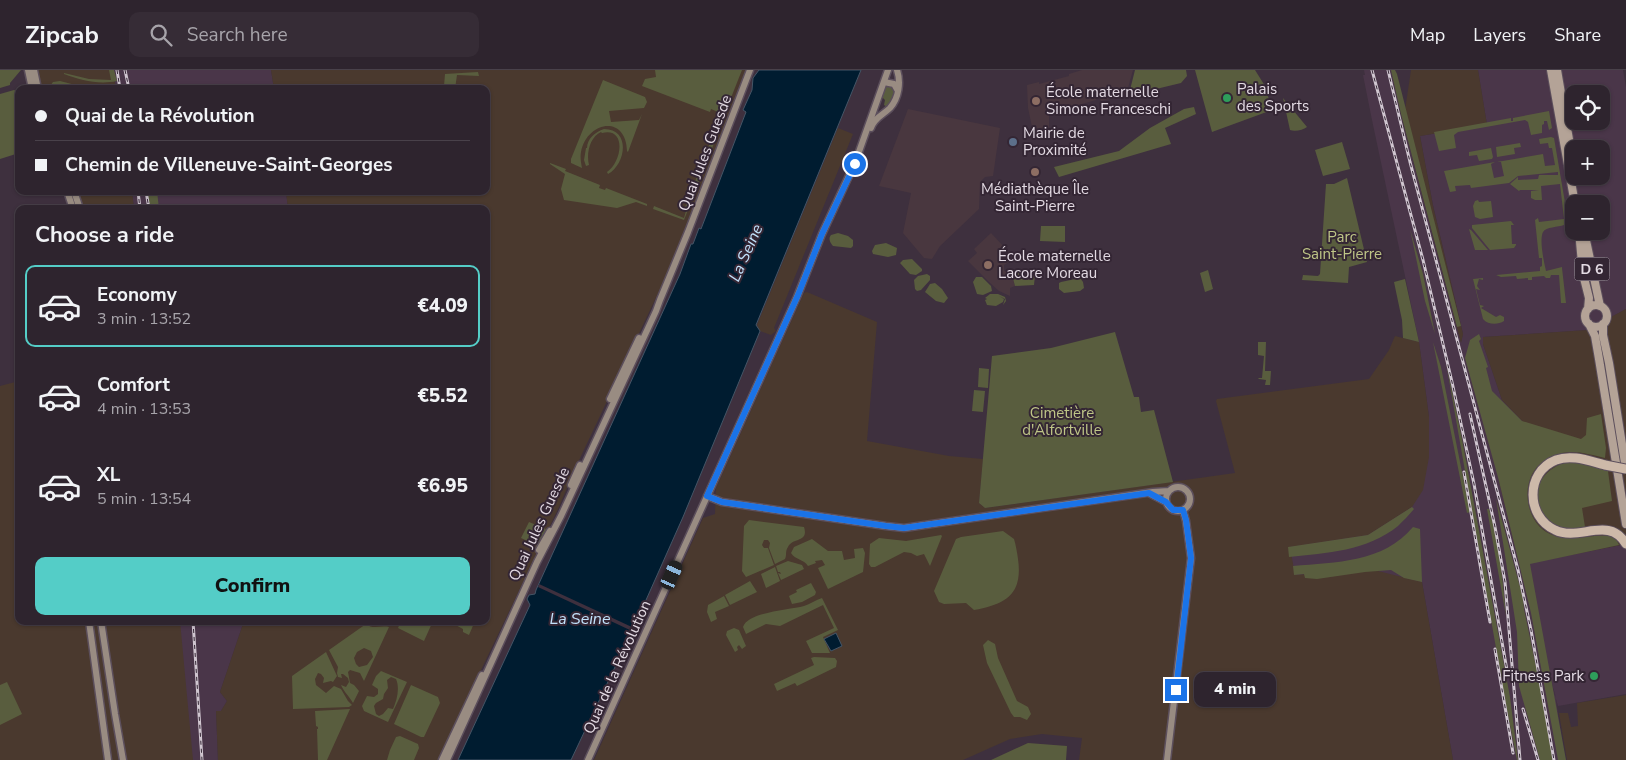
<!DOCTYPE html>
<meta charset="utf-8">
<style>
:root{--surface:#2e242e;--page:#362c36;--text:#f1f3f6;--muted:#a7a4aa;--line:#49414a;--accent:#54cdc7}
body{margin:0;font-family:"Nunito Sans",sans-serif;background:var(--page);color:var(--text);height:100vh;display:flex;flex-direction:column;font-size:19px;white-space:nowrap}
*{box-sizing:border-box;margin:0}
p{font-size:16px;color:var(--muted)}
.icon{flex:none;width:28px;height:28px;fill:none;stroke:currentColor;stroke-width:2;stroke-linecap:round;stroke-linejoin:round}
.map{position:relative;flex:1;overflow:hidden}
.sheet{position:absolute;left:15px;top:135px;width:475px;height:420px;display:flex;flex-direction:column;background:var(--surface);border-radius:10px;box-shadow:0 1px 4px #0004,0 0 0 1px var(--line)}
.sheet>*{flex:none}
.top-card{position:absolute;left:15px;top:15px;width:475px;height:110px;border-radius:10px;box-shadow:0 1px 4px #0004,0 0 0 1px var(--line);display:grid;align-content:center;height:110px;padding:0 20px;background:var(--surface)}
.controls{position:absolute;left:1565px;top:15px;display:grid;gap:10px}
.controls a{display:grid;place-items:center;width:45px;height:45px;border-radius:10px;background:var(--surface);box-shadow:0 1px 4px #0004,0 0 0 1px var(--line);font-size:25px}
.end{position:absolute;width:22px;height:22px;margin:-11px;border:6px solid #1a73e8;background:#fff;box-shadow:0 0 0 2px #fff}
.from{border-radius:50%}
.bubble{position:absolute;height:35px;border-radius:10px;background:var(--surface);box-shadow:0 1px 4px #0004,0 0 0 1px var(--line);font-size:16px;font-weight:800;line-height:35px;text-align:center}
.car{position:absolute;width:15px;height:30px;margin:-15px -8px;border-radius:6px;box-shadow:0 0 4px 1px #0007;background:linear-gradient(#222 24%,#8ab4d8 0 40%,#222 0 76%,#8ab4d8 0 86%,#222 0)}
.top-card b{display:flex;align-items:center;gap:18px;height:48px;font-size:19px}
.top-card b+b{border-top:1px solid var(--line)}
.top-card i{width:12px;height:12px;background:var(--text)}
ul{padding:0;list-style:none}
li{display:flex;align-items:center;gap:15px;height:82px;margin:0 10px 8px;padding:0 10px;border:2px solid transparent;border-radius:10px}
li div{flex:1}
li b{display:block;font-size:19px}
li em{font-style:normal;font-weight:800}
li.on{border-color:var(--accent)}
li>.icon{width:45px;height:45px;stroke-width:1.5}
h2{padding:0 20px;font-size:22px;line-height:60px}
.action{display:flex;gap:10px;margin-top:auto;padding:10px 20px}
.action a{flex:1;height:58px;border-radius:10px;background:var(--accent);color:#111;font-size:20px;font-weight:800;line-height:58px;text-align:center}
header{display:flex;align-items:center;gap:30px;box-sizing:border-box;height:70px;padding:0 25px;background:var(--surface);border-bottom:1px solid var(--line)}
header strong{font-size:24px}
nav{display:flex;gap:28px;margin-inline-start:auto;font-size:18px}
.search{width:350px;height:45px;background:var(--page);display:flex;align-items:center;gap:12px;box-sizing:border-box;padding:0 18px;border-radius:10px;color:var(--muted);font-size:19px}
.map>svg:first-child{display:block}
.built{fill:#4a3649;fill-rule:evenodd}
.industrial{fill:#4a392e}
.education{fill:#49373f}
.green{fill:#595d3e;fill-rule:evenodd}
.water{fill:#001c30;stroke:#456}
.pier{fill:#3e303e}
.lines{fill:none;stroke-linecap:round;stroke-linejoin:round}
.secondary-casing{stroke:#5c4f5c;stroke-width:9}
.primary-casing{stroke:#5c4f5c;stroke-width:10}
.highway-casing{stroke:#5c4f5c;stroke-width:11}
.secondary{stroke:#998c82;stroke-width:6}
.primary{stroke:#b4a397;stroke-width:8}
.highway{stroke:#cdb9a9;stroke-width:9}
.rail-casing{stroke:#d0c6d0;stroke-width:3}
.rail{stroke:#342634;stroke-width:1;stroke-dasharray:4;stroke-linecap:butt}
.highway-bridge-casing{stroke:#5c4f5c;stroke-width:11;stroke-linecap:butt}
.highway-bridge{stroke:#cdb9a9;stroke-width:9}
.route{stroke:#1a73e8;stroke-width:6}
.leisure-dot{fill:#2e9e5b;stroke:#342634;stroke-width:2}
.education-dot{fill:#8d6e63;stroke:#342634;stroke-width:2}
.service-dot{fill:#5c6f8a;stroke:#342634;stroke-width:2}
.labels{text-anchor:middle;dominant-baseline:central;stroke-width:4;stroke-linejoin:round;paint-order:stroke}
.shield{fill:#342634;stroke:#aea4ae;stroke-width:1}
.shield-label{font-size:14px;font-weight:bold;fill:#e3dae3}
.poi-label{font-size:15px;fill:#e3dae3;stroke:#342634;text-anchor:start}
.street-label{font-size:15px;fill:#e3dae3;stroke:#342634}
.park-label{font-size:15px;fill:#bfc687;stroke:#342634}
.water-label{font-size:16px;font-style:italic;fill:#c2e2fc;stroke:#342634}
</style>
<header>
<strong>Zipcab</strong>
<div class="search"><svg class="icon" aria-label="search" viewBox="0 0 24 24"><circle cx="10" cy="10" r="6"/><path d="M15 15l6 6"/></svg>Search here</div>
<nav><a>Map</a><a>Layers</a><a>Share</a></nav>
</header>
<div class="map">
<svg width="1626" height="690" viewBox="0 0 1626 690">
<rect width="100%" height="100%" fill="#3e303e"/>
<path class="built" d="M113,0H271L274,19H116Z
M1364,0H1392L1401,44L1461,272L1463,264L1433,135L1420,66L1487,55L1478,0H1623L1626,17V239L1612,247L1608,253L1588,260L1483,267V274L1502,330L1524,353L1519,495L1626,474V624L1558,636L1543,585L1555,624L1565,690H1453L1422,512L1294,505L1290,477L1429,347L1419,272L1372,50L1363,5H1365ZM1574,24H1601V51H1574ZM1574,79H1601V106H1574ZM1574,134H1601V161H1574Z
M132,121H286L288,139H134Z
M175,551H244L220,622L227,631L221,641H216L218,690H185Z"/>
<path class="industrial" d="M31,0H113L116,19H35Z
M271,0H750L687,162L574,401L559,437L438,690H218L216,641H221L227,631L220,622L244,551H486V139H288L286,121H486V19H274Z
M1411,0H1478L1487,55L1420,66L1433,136L1463,264L1461,273L1414,92L1404,47Z
M838,58L853,64L774,258L776,261L771,265L760,261L757,255Z
M74,121H132L134,139H79Z
M807,222L877,252L867,371L949,386L983,389L979,433L985,438L1235,403L1216,331L1217,329L1369,309L1389,280L1395,266L1419,272L1429,347V387L1423,420L1412,437L1368,465L1290,477L1295,505L1370,499L1422,512L1453,690H1079L1082,668L1042,664L1010,669L963,690H594L703,448L715,444L716,418L804,223Z
M1626,239V474L1520,495L1499,411L1501,410L1523,376L1524,353L1502,330L1483,274V267L1588,260L1608,253L1611,247Z
M19,311V551H180L193,690H0V316Z
M1626,625V690H1567L1559,643H1568L1571,657L1578,656L1577,633Z"/>
<path class="education" d="M1082,0H1133L1126,25L1101,31L1100,28L1096,29V30L1082,34V35L1049,43V62L1034,66L1028,38L1027,15L1039,12V14L1069,6V4Z
M908,39L1000,58L993,106L985,107L980,112L979,139L940,176L932,189L924,188L903,163L911,123L879,116Z
M991,163L1006,179V184L1010,188L1009,192L1004,195V201H1011L1015,216L1010,218V226L999,221L989,212L968,191L977,183L974,179Z"/>
<path class="green" d="M0,0H21L10,13V15L0,18Z
M109,0H114L117,11C98,15 81,10 64,4V3L89,9L111,10Z
M655,0H742L723,48L718,45V42L711,39L710,42L642,16L645,9L656,7Z
M1135,0H1186L1187,6L1181,13L1131,25L1129,24Z
M1195,0H1255L1265,16L1272,40L1212,62Z
M1391,0H1395L1397,4L1461,256L1457,257L1401,44Z
M478,2L479,6L457,5L455,19H442V16H444L445,4Z
M603,10L645,27L647,32L644,38L609,41L611,52L639,50L642,44L628,82L627,81C626,44 587,51 581,82C580,87 581,93 582,98L571,93V89Z
M60,11L91,19H48L53,12Z
M886,15L892,16L895,21L889,35L887,37L884,35L885,30L882,27Z
M14,20L19,22V83L0,89V24Z
M1283,28L1307,57C1303,60 1295,62 1290,60Z
M1194,37L1196,44L1165,58L1171,74L1059,107L1054,97L1119,81L1150,58L1184,39Z
M1549,41L1552,58L1549,60L1547,51H1544V54L1542,55V63L1531,65L1528,52L1525,50L1458,62L1454,65L1456,78L1439,81L1434,62L1511,48V51H1513V48Z
M718,52L722,53L684,150L653,139L654,136L684,148L686,141L684,140Z
M604,59C631,59 626,94 608,104L607,102C622,92 627,57 602,63L601,62C590,67 586,83 589,95L586,96L584,90L586,78H587C587,69 595,62 604,59Z
M1551,67L1554,68L1569,156L1565,159L1564,155C1558,157 1546,157 1543,162C1539,170 1544,192 1546,201L1562,197V198L1566,233H1561L1559,205H1551L1550,208H1546L1544,206L1532,207V210H1528V208L1517,209L1516,206L1501,207L1496,205L1540,201V197L1542,196V188H1539L1535,150L1538,148L1539,152L1564,149L1560,114L1541,116L1542,130H1535L1531,128V121L1539,120H1520L1519,121L1510,114L1518,107V110L1538,109L1539,105H1558V102L1518,106L1509,113L1471,118L1470,115L1455,116L1456,121L1450,122L1444,101L1495,92L1491,94L1494,108L1504,106L1501,92H1497L1543,84L1545,96L1555,95L1552,78H1549L1548,73L1540,74L1539,69Z
M1342,72L1350,99L1323,106L1315,80Z
M1520,73L1521,77L1514,78L1515,84L1497,87L1496,77Z
M1491,78L1493,87L1492,89L1479,91L1477,85L1469,86V82Z
M550,93L566,99L565,101L600,115L599,118L605,120L606,118L647,134V136L636,132L617,138L564,130L561,119L565,104L550,94Z
M1347,108L1367,192L1349,197L1348,213L1302,210L1303,205L1318,206L1320,204L1326,114H1334Z
M147,121H157L159,139H150Z
M1478,130L1479,132L1491,131L1493,147L1480,149L1475,147L1473,136L1475,131Z
M1511,151L1514,155H1511L1512,174H1516V175L1514,178L1490,180L1472,158V155Z
M1041,156H1065V172L1040,171Z
M1410,159L1423,204L1435,264L1425,231Z
M1469,159L1471,160L1488,180H1475Z
M838,163L848,166L853,170V176L851,178L833,176C830,172 828,169 831,165Z
M886,173L897,178L896,185L888,187L873,184L872,181L875,175Z
M912,189L922,199V201L916,205L910,204L900,193L903,190Z
M1208,200L1213,219L1205,222L1200,203Z
M1011,201H1019V205H1022L1027,210L1030,209L1033,205H1035L1034,215L1015,216Z
M927,204L930,206V210L921,220L917,221L915,219L914,210L918,206Z
M976,207H982L991,216L992,221L983,225L977,224L973,212Z
M1080,208L1083,212L1084,218L1080,221L1064,223L1059,219V213L1061,212Z
M1483,208V210L1479,209L1477,216L1480,220L1476,219L1480,235L1484,236L1481,238L1496,247L1500,245L1504,247V251C1498,255 1488,255 1483,249L1473,209Z
M1405,209L1419,272L1403,268L1402,250L1394,212Z
M935,213L942,219L948,228L944,233L936,231L925,222L930,214Z
M990,224H998L1005,227L1006,231L1003,235L1005,229L999,226L1004,229L1003,232L996,236L987,235L985,230L987,229L985,228Z
M1115,262L1134,327H1139L1141,342L1154,340L1173,412L985,438L979,433L992,286L1051,278Z
M1479,264L1481,269L1479,271L1488,297L1486,298L1492,321L1522,351L1581,369L1586,365L1587,348L1601,344L1606,378L1605,388C1591,385 1573,379 1559,384C1551,386 1539,393 1534,401C1521,421 1528,454 1550,464C1571,474 1593,462 1615,467L1619,475L1530,494L1566,690H1558L1531,543L1499,411L1465,288L1470,270Z
M1258,272H1266L1265,301H1271L1270,315H1265L1266,310L1259,309L1258,308H1262L1264,286L1258,285Z
M1433,272L1441,297L1470,442L1467,443Z
M1445,287L1462,369L1510,627L1518,690H1517L1506,635Z
M979,298L989,299L988,318L978,317Z
M974,320L985,321L983,342L972,341Z
M1576,391L1608,401L1612,431L1582,438L1585,457C1577,458 1570,460 1562,459C1556,458 1549,453 1545,448C1523,423 1546,392 1576,391Z
M1496,428L1523,528L1524,539L1541,621L1554,690H1540L1519,616L1517,562Z
M1412,437L1414,439C1409,445 1403,451 1398,456C1367,481 1327,483 1289,487L1288,477L1368,465Z
M1487,439H1489C1499,473 1503,510 1506,546Z
M749,450L804,457C809,473 793,467 788,477C785,481 787,485 785,489L775,494L769,478L770,473L768,470H764L762,475L764,478H768L774,495L746,507L742,501L744,456Z
M529,452L546,459L538,476L521,468Z
M1413,457L1420,459L1422,512L1404,508L1391,500L1365,502L1317,509L1305,508L1304,504L1294,505L1293,496C1336,492 1383,493 1413,457Z
M1003,461L1014,469C1016,476 1017,482 1018,489C1023,524 1006,534 974,540L966,533L944,534L939,532L934,521L956,469L961,467Z
M941,465L942,466L930,496L924,484L917,486L911,483L904,482L875,497H871L869,494L870,474L879,468L906,471Z
M812,469L828,481H842L844,490L855,488L854,479L863,478L865,483L863,502L828,519L818,498L825,495L822,490L815,491L816,493L808,496C804,489 795,490 791,483L794,477Z
M788,491L802,495L804,499L781,510L778,503L781,504L780,502H778L776,496Z
M775,497L780,511L766,518L761,504Z
M750,511L757,522L730,535L725,525Z
M811,513L816,522L815,525L802,532L792,534L789,526L797,522L796,520Z
M724,526L729,536L715,542L717,549L711,552L707,542L708,535Z
M822,528L838,560L823,567L830,583H812L806,571L834,558L823,535L780,556L766,554L746,564L743,557C748,542 789,540 804,536C810,534 816,530 822,528Z
M401,551H433L424,571L398,558Z
M453,551H475L469,565L463,562V559L452,553Z
M366,554C373,560 381,555 389,557L364,611L360,603L350,600L348,602L350,613L354,615L359,621L353,633C349,626 344,622 341,615L346,617L349,612L348,608L343,604H341L342,608L338,607L337,603L338,597L329,580ZM364,578L371,581L373,587L367,595L359,597L356,594L354,588L357,582Z
M734,558L739,560L746,576L742,579L739,575L737,577L738,580L735,582L726,565L727,561Z
M988,570L995,574L998,588L1017,631L1028,637L1031,644L1027,650L1020,647H1014L1011,643L987,593L983,575Z
M326,582L337,606L333,612L331,611L323,613L324,608L321,604L318,603L315,609L316,615L326,623L334,616L341,619L348,631L352,635L349,637L293,639L292,606Z
M814,587L835,588L837,591L836,597L797,616L795,613L777,621L774,614L814,595L811,588Z
M381,601L407,612L388,652L364,641L362,636L367,626L374,627L378,624V619L372,615L376,606ZM391,607L396,609C400,618 397,630 393,639L388,638L383,644L379,646L376,644L374,636L376,633L383,629L384,624L388,618L387,610Z
M7,612L22,644L0,655V615Z
M411,615L438,627L440,633L424,667H421L394,654Z
M350,639L327,690H318L317,659H318V657L316,656L315,641Z
M400,666L418,674L419,678L414,690H387L390,680L396,667Z
M1028,673L1067,676L1066,690H991Z"/>
<path class="water" d="M759,0H861L756,255L760,261L683,447L630,566L629,577L624,578L571,690H458L530,535L527,529L529,525L535,524L536,520L680,204L691,174H693L699,158L701,159L746,42L743,40L752,20L753,8Z
M836,563L842,576L831,581L824,569Z"/>
<path class="pier" d="M539,514L634,558L632,561L538,517Z"/>
<g class="lines">
<defs>
<path id="secondary" d="M28,0L32,19
M34,0L38,19
M884,12L894,14L898,21
M871,58C874,48 883,45 890,38C899,28 901,12 897,0
M67,121L73,139
M74,121L80,139
M610,329L639,268
M571,415L580,395
M1166 429a12 12 0 1 1 24 0a12 12 0 1 1-24 0Z
M1149,423L1166,432
M707,426L722,432L886,456L904,458L1153,422L1169,421
M539,480L550,461
M89,551L108,690
M101,551L115,644L123,690
M442,690L482,605
M447,690L537,492L561,446L656,241L660,230L688,162L750,0
M588,690L797,227L822,164L855,93L888,0
M1167,690L1191,488L1186,451L1183,440"/>
<path id="primary" d="M1551,0L1575,134
M1557,0L1571,81
M1579,161L1583,204L1589,228L1588,239
M1584,161L1600,236
M1585 246a11 11 0 1 1 22 0a11 11 0 1 1-22 0Z
M1589,254L1595,266L1599,289L1626,454
M1603,254V265L1609,293L1626,399"/>
<path id="highway" d="M1605,395C1589,391 1572,384 1556,390C1525,402 1526,447 1555,460C1579,472 1609,445 1626,474"/>
</defs>
<use href="#secondary" class="secondary-casing"/>
<use href="#primary" class="primary-casing"/>
<use href="#highway" class="highway-casing"/>
<use href="#secondary" class="secondary"/>
<use href="#primary" class="primary"/>
<use href="#highway" class="highway"/>
<defs>
<path id="rail" d="M117,0L120,19
M125,0L129,19
M1372,0L1423,190L1452,312L1474,414L1508,606
M1388,0L1410,92L1518,500L1531,560L1554,690
M138,121L140,139
M146,121L149,139
M1470,344L1495,457L1505,512L1520,690
M1464,402L1490,552
M193,551L202,690
M1495,579L1513,683
M1523,639L1538,690"/>
</defs>
<use href="#rail" class="rail-casing"/>
<use href="#rail" class="rail"/>
<defs>
<path id="highway-bridge" d="M1605,395L1626,399"/>
</defs>
<use href="#highway-bridge" class="highway-bridge-casing"/>
<use href="#highway-bridge" class="highway-bridge"/>
</g>
<g class="lines">
<path class="route" d="M855,94L822,164L798,225L707,426L722,432L886,456L904,458L1149,423L1166,432L1173,440H1183L1186,450L1191,488L1176,620"/>
</g>
<g class="leisure-dot">
<circle cx="1227" cy="28" r="5"/>
<circle cx="1594" cy="606" r="5"/>
</g>
<g class="education-dot">
<circle cx="1036" cy="31" r="5"/>
<circle cx="1035" cy="102" r="5"/>
<circle cx="988" cy="195" r="5"/>
</g>
<circle class="service-dot" cx="1013" cy="72" r="5"/>
<g class="labels">
<rect class="shield" x="1574.5" y="187.5" width="35" height="23" rx="4"/>
<g class="shield-label">
<text x="1592" y="199">D 6</text>
</g>
<g class="poi-label">
<text x="1237" y="19">Palais<tspan x="1237" dy="17">des Sports</tspan></text>
<text x="1046" y="22">École maternelle<tspan x="1046" dy="17">Simone Franceschi</tspan></text>
<text x="1023" y="63">Mairie de<tspan x="1023" dy="17">Proximité</tspan></text>
<text x="1035" y="119" text-anchor="middle">Médiathèque Île<tspan x="1035" dy="17">Saint-Pierre</tspan></text>
<text x="998" y="186">École maternelle<tspan x="998" dy="17">Lacore Moreau</tspan></text>
<text x="1584" y="606" text-anchor="end">Fitness Park</text>
</g>
<g class="street-label">
<text transform="translate(705 83) rotate(-69)">Quai Jules Guesde</text>
<text transform="translate(539 454) rotate(-65)">Quai Jules Guesde</text>
<text transform="translate(617 597) rotate(-66)">Quai de la Révolution</text>
</g>
<g class="park-label">
<text x="1342" y="167">Parc<tspan x="1342" dy="17">Saint-Pierre</tspan></text>
<text x="1062" y="343">Cimetière<tspan x="1062" dy="17">d'Alfortville</tspan></text>
</g>
<g class="water-label">
<text transform="translate(746 183) rotate(-66)">La Seine</text>
<text x="580" y="549">La Seine</text>
</g>
</g>
</svg>
<div class="controls">
<a><svg class="icon" aria-label="locate" viewBox="0 0 24 24"><circle cx="12" cy="12" r="6"/><path d="M12 2v4M12 18v4M2 12h4M18 12h4"/></svg></a>
<a>+</a>
<a>−</a>
</div>
<i class="end from" style="left:855px;top:94px"></i>
<i class="end" style="left:1176px;top:620px"></i>
<div class="bubble" style="left:1194px;top:602px;width:82px">4 min</div>
<i class="car" style="left:672px;top:505px;rotate:24deg"></i>
<div class="top-card">
<b><i class="from"></i>Quai de la Révolution</b>
<b><i></i>Chemin de Villeneuve-Saint-Georges</b>
</div>
<section class="sheet">
<h2>Choose a ride</h2>
<ul>
<li class="on"><svg class="icon" aria-label="car" viewBox="0 0 24 24"><path d="M5 17H2v-5l4-1 3-4h7l3 4 3 1v5h-3M9 17h6M6 11h13"/><circle cx="7" cy="17" r="2"/><circle cx="17" cy="17" r="2"/></svg><div><b>Economy</b><p>3 min · 13:52</p></div><em>€4.09</em></li>
<li><svg class="icon" aria-label="car" viewBox="0 0 24 24"><path d="M5 17H2v-5l4-1 3-4h7l3 4 3 1v5h-3M9 17h6M6 11h13"/><circle cx="7" cy="17" r="2"/><circle cx="17" cy="17" r="2"/></svg><div><b>Comfort</b><p>4 min · 13:53</p></div><em>€5.52</em></li>
<li><svg class="icon" aria-label="car" viewBox="0 0 24 24"><path d="M5 17H2v-5l4-1 3-4h7l3 4 3 1v5h-3M9 17h6M6 11h13"/><circle cx="7" cy="17" r="2"/><circle cx="17" cy="17" r="2"/></svg><div><b>XL</b><p>5 min · 13:54</p></div><em>€6.95</em></li>
</ul>
<div class="action"><a>Confirm</a></div>
</section>
</div>
